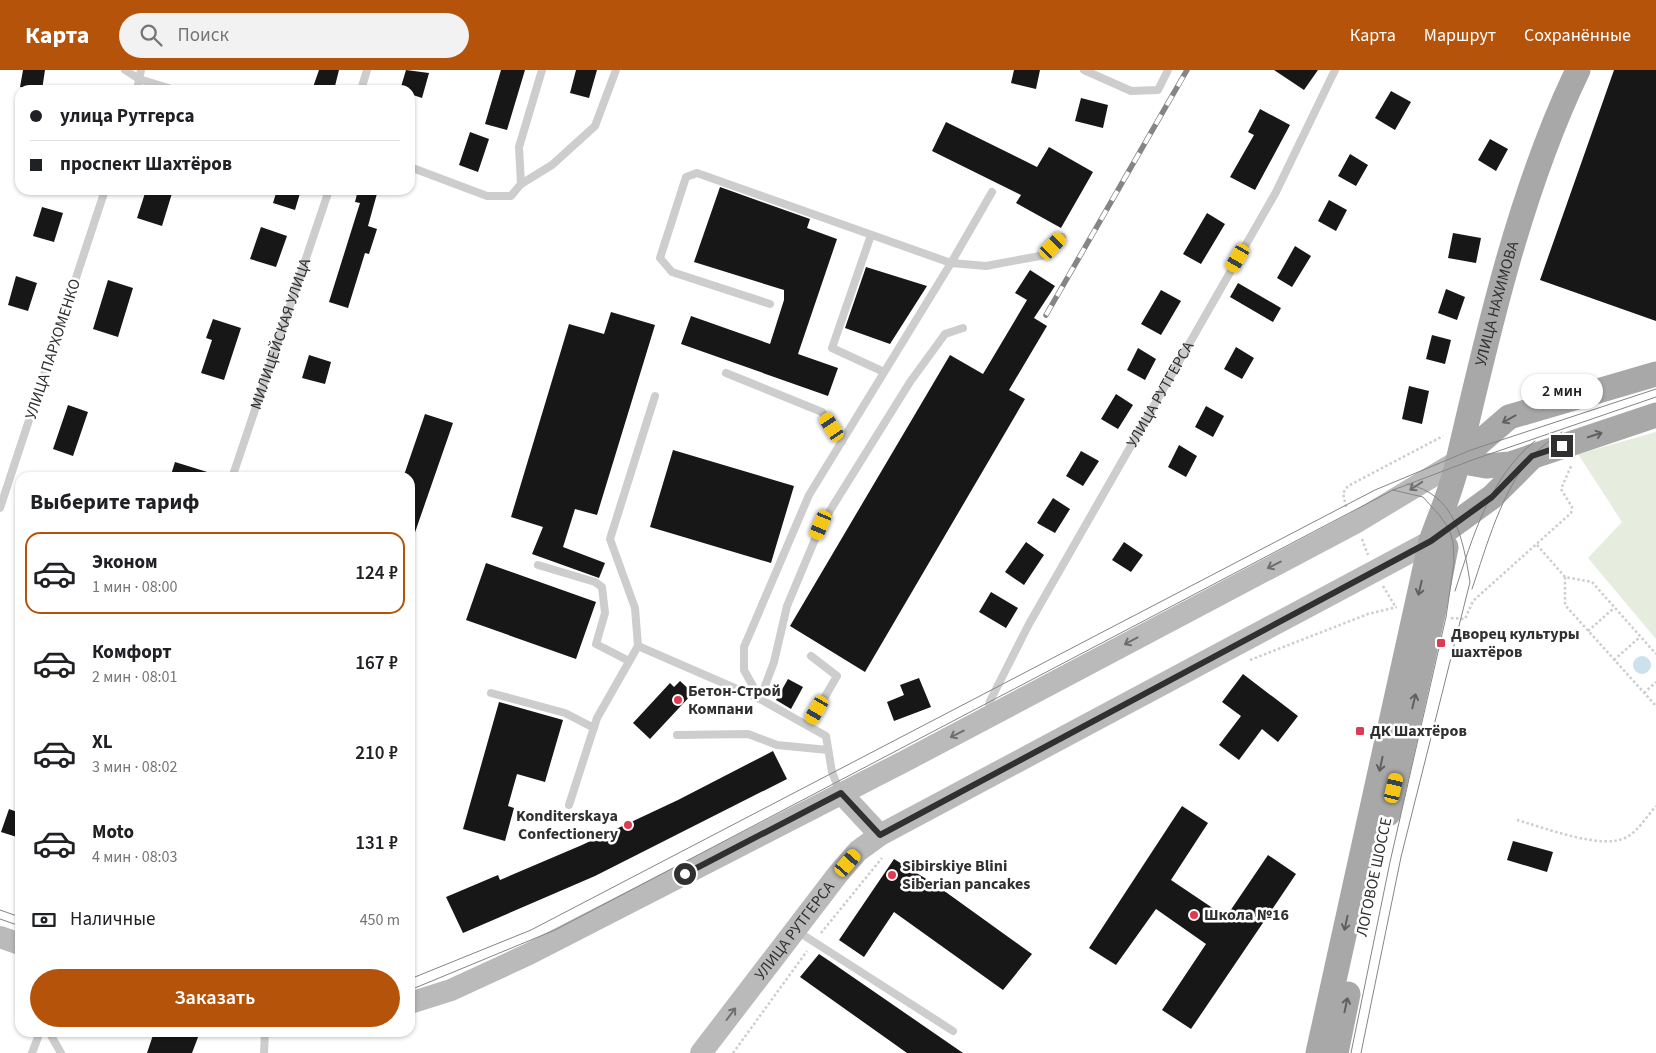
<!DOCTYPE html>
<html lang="ru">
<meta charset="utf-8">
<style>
:root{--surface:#fff;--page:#f2f2f2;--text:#202124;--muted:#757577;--line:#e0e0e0;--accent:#b45309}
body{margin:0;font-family:"Source Sans 3",sans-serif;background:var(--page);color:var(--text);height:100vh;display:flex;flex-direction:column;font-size:19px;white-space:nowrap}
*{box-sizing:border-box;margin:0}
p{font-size:16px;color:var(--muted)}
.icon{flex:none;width:28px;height:28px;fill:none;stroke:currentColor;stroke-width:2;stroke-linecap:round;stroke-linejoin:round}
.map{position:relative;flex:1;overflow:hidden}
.drawer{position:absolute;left:15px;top:402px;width:400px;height:565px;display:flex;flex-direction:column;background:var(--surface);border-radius:15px;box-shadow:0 1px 4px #0004}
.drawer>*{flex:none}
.guide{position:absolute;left:15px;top:15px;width:400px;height:110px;border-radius:15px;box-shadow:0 1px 4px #0004;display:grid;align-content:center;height:110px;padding:0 15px;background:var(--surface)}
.end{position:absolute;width:22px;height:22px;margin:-11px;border:6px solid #303030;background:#fff;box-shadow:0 0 0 2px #fff}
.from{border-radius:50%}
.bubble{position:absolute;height:35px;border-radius:18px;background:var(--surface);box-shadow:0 1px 4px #0004;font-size:16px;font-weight:600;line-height:35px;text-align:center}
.car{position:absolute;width:15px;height:30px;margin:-15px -8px;border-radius:6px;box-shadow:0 0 4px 1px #0007;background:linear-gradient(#f5c518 24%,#345 0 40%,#f5c518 0 76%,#345 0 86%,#f5c518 0)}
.guide b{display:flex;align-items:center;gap:18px;height:48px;font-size:19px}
.guide b+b{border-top:1px solid var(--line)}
.guide i{width:12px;height:12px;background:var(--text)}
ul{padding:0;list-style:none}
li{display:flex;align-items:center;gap:15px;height:82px;margin:0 10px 8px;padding:0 5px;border:2px solid transparent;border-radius:15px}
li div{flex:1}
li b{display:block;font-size:19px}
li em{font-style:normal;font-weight:600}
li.selected{border-color:var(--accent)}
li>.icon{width:45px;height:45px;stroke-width:1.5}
h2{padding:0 15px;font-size:22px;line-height:60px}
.pay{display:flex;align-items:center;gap:12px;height:55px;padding:0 15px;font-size:19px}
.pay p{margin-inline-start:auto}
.action{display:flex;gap:10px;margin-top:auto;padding:10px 15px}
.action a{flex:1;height:58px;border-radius:30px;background:var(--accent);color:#fff;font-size:20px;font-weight:600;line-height:58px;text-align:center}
header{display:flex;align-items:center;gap:30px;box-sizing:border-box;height:70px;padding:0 25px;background:var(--accent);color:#fff}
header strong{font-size:24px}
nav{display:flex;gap:28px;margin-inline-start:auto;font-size:18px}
.search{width:350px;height:45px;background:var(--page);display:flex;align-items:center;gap:12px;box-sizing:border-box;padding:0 18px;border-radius:28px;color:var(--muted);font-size:19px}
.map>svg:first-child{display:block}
.green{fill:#e6ecde}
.water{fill:#cbe1eb}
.building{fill:#171717}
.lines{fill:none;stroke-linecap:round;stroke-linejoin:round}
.path{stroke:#cdcdcd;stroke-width:2.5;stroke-dasharray:2.5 2.5;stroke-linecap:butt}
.service{stroke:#cdcdcd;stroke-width:8}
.secondary{stroke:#bababa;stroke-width:22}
.primary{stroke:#a8a8a8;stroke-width:25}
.tram{stroke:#858585;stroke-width:1}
.rail-casing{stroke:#858585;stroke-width:5.5}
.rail{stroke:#fff;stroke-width:4;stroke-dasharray:11;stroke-linecap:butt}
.oneway{stroke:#606060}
.oneway2{stroke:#6e6e6e}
.route{stroke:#303030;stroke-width:6}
.poi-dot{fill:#de3a51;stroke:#fff;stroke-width:2}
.labels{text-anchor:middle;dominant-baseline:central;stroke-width:5;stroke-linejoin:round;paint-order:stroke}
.street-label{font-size:16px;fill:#303030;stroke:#fff}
.poi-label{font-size:16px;font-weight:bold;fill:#303030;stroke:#fff;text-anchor:start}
</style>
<header>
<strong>Карта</strong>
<div class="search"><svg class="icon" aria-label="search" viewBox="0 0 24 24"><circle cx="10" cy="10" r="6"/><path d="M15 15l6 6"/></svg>Поиск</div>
<nav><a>Карта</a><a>Маршрут</a><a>Сохранённые</a></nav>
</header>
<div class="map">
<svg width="1656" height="983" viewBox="0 0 1656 983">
<rect width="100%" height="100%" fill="#fff"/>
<path class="green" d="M1656,362V569L1588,488L1622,452L1578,384Z"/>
<path class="water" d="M1633 595a9 9 0 1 1 18 0a9 9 0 1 1-18 0Z"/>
<path class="building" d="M23,0H45L42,20L20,17Z
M319,0H339L334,20H312Z
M406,0L429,3L422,28L410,24V20H400Z
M501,0H525L507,60L485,54Z
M576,0H597L589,28L570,23Z
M1014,0H1040L1036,19L1011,13Z
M1274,0H1318L1304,20Z
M1614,0H1656V251L1540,210Z
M1391,21L1411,32L1395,60L1375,48Z
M1081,28L1108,35L1103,58L1075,51Z
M1260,39L1290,55L1255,120L1230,107L1254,65L1248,62Z
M946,52L1037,97L1049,77L1093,102L1061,158L1016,133L1021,125L932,81Z
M470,62L489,69L478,102L459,95Z
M1490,69L1508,79L1496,101L1478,90Z
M1350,84L1368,95L1356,116L1338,106Z
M720,117L810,149L807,158L837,169L798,284L838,298L828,326L681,274L691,246L770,274L784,230V220L694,192Z
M146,120H173L162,156L137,148Z
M277,120H301L295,140L273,133Z
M358,120H378L368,156L377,159L369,184L365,183L348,238L329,232L360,133L355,132Z
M1329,130L1347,140L1336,161L1318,151Z
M42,137L63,143L54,172L33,166Z
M1207,143L1225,154L1201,194L1183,184Z
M261,157L287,166L276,197L250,189Z
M1453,163L1481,168L1476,193L1448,188Z
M1295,176L1311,186L1292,217L1277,208Z
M866,197L927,216L890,274L845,258Z
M1030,200L1055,216L1034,248L1047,256L1009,320L1025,329L865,602L790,556L950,285L983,304L1027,230L1015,223Z
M16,206L37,213L28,241L8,235Z
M108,210L133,218L118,267L93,259Z
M1238,213L1281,238L1273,252L1230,227Z
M1446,219L1465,227L1457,250L1438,243Z
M1161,220L1181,231L1161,265L1141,254Z
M611,242L655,255L597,445L575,439L563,477L605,493L599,508L532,484L543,457L511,447L569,254L604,264Z
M213,249L241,258L224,310L201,303L212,270L206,268Z
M1432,265L1451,270L1445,294L1426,289Z
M1236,277L1254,288L1242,309L1224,299Z
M1138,278L1156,289L1145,310L1127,300Z
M309,285L331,292L325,314L302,308Z
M1409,316L1429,321L1422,354L1402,349Z
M1116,324L1133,335L1118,359L1101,349Z
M68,335L88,342L73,386L53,379Z
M1206,336L1224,346L1213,367L1195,357Z
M425,344L453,353L412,471L410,470V408H403Z
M1179,375L1197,386L1186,407L1168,397Z
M673,380L794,416L771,493L650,457Z
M1081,381L1099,391L1083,416L1066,406Z
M175,392L217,405L216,408H170Z
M1053,428L1070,439L1055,463L1037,453Z
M1026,472L1044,485L1024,515L1005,502Z
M1124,472L1143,485L1131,502L1112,490Z
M486,493L596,532L576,589L466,550Z
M991,522L1018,538L1006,558L979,542Z
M1243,604L1298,646L1278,672L1262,659L1239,690L1219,675L1241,646L1222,632Z
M919,608L931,637L894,651L887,632L904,625L900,615Z
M788,609L803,617L791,639L776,630Z
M680,611L693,623L650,669L633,653L670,613L674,617Z
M499,632L563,650L545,712L517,704L508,736L514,738L505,771L463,759Z
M773,681L787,709L595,806L463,863L446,827L498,805L500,810L582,775L678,730Z
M1182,736L1208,753L1171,810L1226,847L1268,785L1296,804L1191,959L1162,940L1206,874L1156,839L1116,895L1089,878Z
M9,739L20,743V768L1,762Z
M1513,771L1553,782L1547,802L1507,790Z
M894,789L936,815L1032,884L1003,920L894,842L864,887L839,870Z
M819,884L831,892L963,983H907L800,907Z
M154,962H200L192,983H147Z"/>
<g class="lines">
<path class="path" d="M1346,437L1343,423L1348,416L1443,366
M1362,469L1368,485
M1537,475L1565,507L1592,512L1656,584
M1565,507V535L1656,636
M1383,516L1395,536
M1451,548L1465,549L1473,531L1571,443L1572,437L1561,419L1572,394
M1588,561L1614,538
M1250,590L1368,544L1397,537
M1614,590L1640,567
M1644,623L1656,612
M1517,750C1542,757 1604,781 1627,767C1638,761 1648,745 1656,736
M821,863L882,788
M733,983L807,881"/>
<g class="service">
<path d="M125,0L139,9L175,20"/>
<path d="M1084,0L1131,21L1158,20L1168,0"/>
<path d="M137,20L141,0"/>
<path d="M361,20L367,0"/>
<path d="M410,97L487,126H511L521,114L552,95L595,56L616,0"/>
<path d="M521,114L519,77L542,0"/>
<path d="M871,165L832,278L884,302"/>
<path d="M770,234L672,202L660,188L686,107L697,103L951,193L986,196L1045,185L1062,167"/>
<path d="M726,303L822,342L842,372"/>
<path d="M655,326L610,469L635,538L638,576L760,629L826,666L832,702L840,722"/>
<path id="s1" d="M232,408L329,120"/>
<path d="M0,438L105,120"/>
<path d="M538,495L595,512L602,517L605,543L596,574L629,591"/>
<path d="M491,623L565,643L594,658"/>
<path d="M760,629L744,600V577L809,425L951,193L992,122"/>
<path d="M760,629L774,592L787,536L821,455L910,312L945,264L963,258"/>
<path id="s2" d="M988,642L990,631L1029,554L1276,122L1335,0"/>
<path d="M808,656L837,606L811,586"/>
<path d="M677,665L748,664L777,675L828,680"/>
<path d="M569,735L597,648L638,576"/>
<path d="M797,861L953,961"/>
<path d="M49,962L61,983"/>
<path d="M32,983L40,962"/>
<path d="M264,983L265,962"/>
</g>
<g class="secondary">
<path d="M841,723L880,765"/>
<path d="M0,867L20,874"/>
<path d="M410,933L451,920L529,884L905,691L1355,453L1458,391"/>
<path id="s3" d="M701,983L838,804L858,781L880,765L1431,471"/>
</g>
<g class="primary">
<path d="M1458,391L1509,347L1656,304"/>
<path d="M1458,391L1486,396L1510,394L1656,345"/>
<path d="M1431,471L1492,427L1531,388"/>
<path d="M1388,744L1433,544L1446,477"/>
<path id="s4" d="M1318,983L1431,471C1440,446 1451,421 1457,395C1487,266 1520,120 1578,0"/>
<path d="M1336,983L1348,924"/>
</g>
<path class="tram" d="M1472,519C1487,475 1501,422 1532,386C1541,377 1552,369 1562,362
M1455,521C1472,469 1490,406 1535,371
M0,840L20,847
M0,849L20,856
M410,909L531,860L1375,420L1471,380L1656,319
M410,920L555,860L1393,420L1475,389L1656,327
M1351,983L1390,792L1446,547L1454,493L1453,472L1449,459L1440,446L1423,427L1393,420
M1361,983L1401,787L1470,512C1463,470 1456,424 1407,414"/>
<defs>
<path id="rail" d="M1046,245L1187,0"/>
</defs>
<use href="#rail" class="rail-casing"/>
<use href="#rail" class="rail"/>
</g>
<defs><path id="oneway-shaft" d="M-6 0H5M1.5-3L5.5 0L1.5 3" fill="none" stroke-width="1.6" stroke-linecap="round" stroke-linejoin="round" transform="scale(1.25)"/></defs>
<g class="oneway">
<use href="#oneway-shaft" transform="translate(1509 349) rotate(151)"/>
<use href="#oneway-shaft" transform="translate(1595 365) rotate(-18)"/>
<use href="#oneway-shaft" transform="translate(1420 518) rotate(103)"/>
<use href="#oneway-shaft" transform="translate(1414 631) rotate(-77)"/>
<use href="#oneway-shaft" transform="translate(1381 694) rotate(102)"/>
<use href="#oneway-shaft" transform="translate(1346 853) rotate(102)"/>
<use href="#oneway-shaft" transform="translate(1346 935) rotate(-78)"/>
</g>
<g class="oneway2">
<use href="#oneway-shaft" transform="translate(1416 416) rotate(146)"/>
<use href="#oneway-shaft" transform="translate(1274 495) rotate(153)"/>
<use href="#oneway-shaft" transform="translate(1131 571) rotate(152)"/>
<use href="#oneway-shaft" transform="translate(957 664) rotate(153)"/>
<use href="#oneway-shaft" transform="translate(731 944) rotate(-53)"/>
</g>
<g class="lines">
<path class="route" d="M685,804L841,723L880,765L1431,471L1492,427L1532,386L1562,376"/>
</g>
<g class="poi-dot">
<rect x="1436" y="568" width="10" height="10" rx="2.5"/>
<circle cx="678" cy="630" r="5"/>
<rect x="1355" y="656" width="10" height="10" rx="2.5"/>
<circle cx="628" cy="755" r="5"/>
<circle cx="892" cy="805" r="5"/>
<circle cx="1194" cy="845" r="5"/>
</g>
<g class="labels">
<g class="street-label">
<text stroke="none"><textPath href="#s4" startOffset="771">УЛИЦА НАХИМОВА</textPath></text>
<text stroke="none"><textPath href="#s1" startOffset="152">МИЛИЦЕЙСКАЯ УЛИЦА</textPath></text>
<text transform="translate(53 279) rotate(-72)">УЛИЦА ПАРХОМЕНКО</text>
<text stroke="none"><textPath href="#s2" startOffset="362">УЛИЦА РУТГЕРСА</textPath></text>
<text transform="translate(1374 807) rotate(-78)">ЛОГОВОЕ ШОССЕ</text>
<text stroke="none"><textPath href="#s3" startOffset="154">УЛИЦА РУТГЕРСА</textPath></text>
</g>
<g class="poi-label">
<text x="1451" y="564">Дворец культуры<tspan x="1451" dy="18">шахтёров</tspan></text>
<text x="688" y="621">Бетон-Строй<tspan x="688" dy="18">Компани</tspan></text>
<text x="1370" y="661">ДК Шахтёров</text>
<text x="618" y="746" text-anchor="end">Konditerskaya<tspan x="618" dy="18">Confectionery</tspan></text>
<text x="902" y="796">Sibirskiye Blini<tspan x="902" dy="18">Siberian pancakes</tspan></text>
<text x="1204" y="845">Школа №16</text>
</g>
</g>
</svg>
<i class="end from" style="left:685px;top:804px"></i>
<i class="end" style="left:1562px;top:376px"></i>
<div class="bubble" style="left:1521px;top:304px;width:82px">2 мин</div>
<i class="car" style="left:1053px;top:176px;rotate:44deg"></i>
<i class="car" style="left:1238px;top:188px;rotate:210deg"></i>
<i class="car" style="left:832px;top:357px;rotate:327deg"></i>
<i class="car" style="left:821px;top:455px;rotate:203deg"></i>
<i class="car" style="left:817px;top:640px;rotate:210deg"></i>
<i class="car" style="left:1394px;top:718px;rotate:13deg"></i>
<i class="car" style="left:848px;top:793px;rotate:41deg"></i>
<div class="guide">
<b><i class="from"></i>улица Рутгерса</b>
<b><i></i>проспект Шахтёров</b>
</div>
<section class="drawer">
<h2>Выберите тариф</h2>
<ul>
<li class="selected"><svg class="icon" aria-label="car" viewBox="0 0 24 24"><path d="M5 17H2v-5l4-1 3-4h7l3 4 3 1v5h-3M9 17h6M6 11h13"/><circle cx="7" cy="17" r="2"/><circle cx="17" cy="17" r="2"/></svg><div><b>Эконом</b><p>1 мин · 08:00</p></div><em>124 ₽</em></li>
<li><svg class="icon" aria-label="car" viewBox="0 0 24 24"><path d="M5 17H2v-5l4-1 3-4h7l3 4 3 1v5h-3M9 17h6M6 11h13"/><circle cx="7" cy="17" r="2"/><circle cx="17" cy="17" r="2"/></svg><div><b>Комфорт</b><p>2 мин · 08:01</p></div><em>167 ₽</em></li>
<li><svg class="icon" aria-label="car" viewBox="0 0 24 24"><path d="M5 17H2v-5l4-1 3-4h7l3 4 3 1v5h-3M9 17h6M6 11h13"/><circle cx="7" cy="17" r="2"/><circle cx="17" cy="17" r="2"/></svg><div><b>XL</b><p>3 мин · 08:02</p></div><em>210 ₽</em></li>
<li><svg class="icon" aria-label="car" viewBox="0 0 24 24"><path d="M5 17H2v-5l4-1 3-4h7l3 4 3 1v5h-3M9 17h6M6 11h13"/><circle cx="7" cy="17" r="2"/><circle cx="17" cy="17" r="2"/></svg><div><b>Moto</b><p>4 мин · 08:03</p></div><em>131 ₽</em></li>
</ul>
<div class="pay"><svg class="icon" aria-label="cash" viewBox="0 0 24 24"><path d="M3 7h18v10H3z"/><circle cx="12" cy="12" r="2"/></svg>Наличные<p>450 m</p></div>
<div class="action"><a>Заказать</a></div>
</section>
</div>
